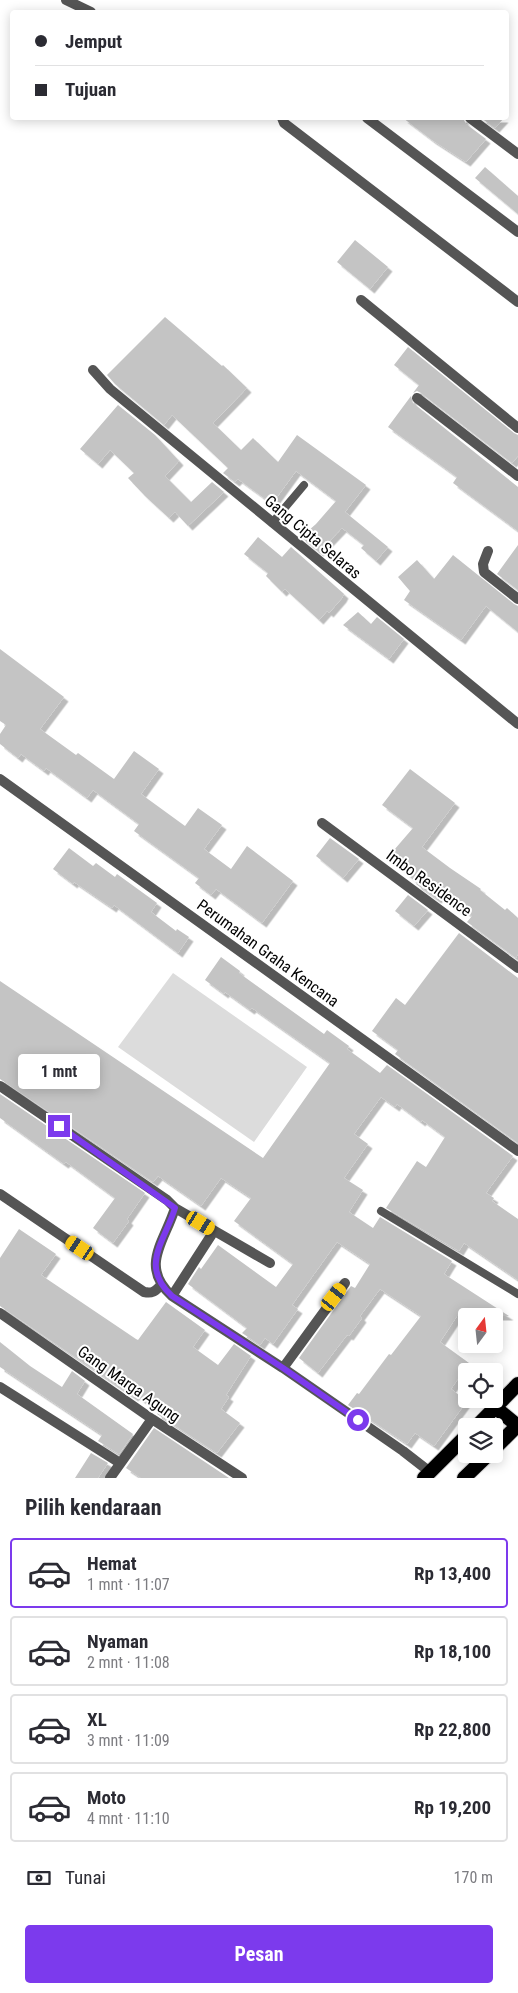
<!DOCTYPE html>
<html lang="id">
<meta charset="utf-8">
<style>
:root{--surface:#fff;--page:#f2f2f3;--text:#2b2b33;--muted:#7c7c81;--line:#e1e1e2;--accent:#7c3aed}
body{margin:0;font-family:"Roboto Condensed",sans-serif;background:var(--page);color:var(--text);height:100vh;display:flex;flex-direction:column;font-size:19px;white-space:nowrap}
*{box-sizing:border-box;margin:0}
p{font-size:16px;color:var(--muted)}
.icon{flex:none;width:28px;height:28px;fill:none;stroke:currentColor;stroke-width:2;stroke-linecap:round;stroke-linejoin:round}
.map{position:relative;height:1478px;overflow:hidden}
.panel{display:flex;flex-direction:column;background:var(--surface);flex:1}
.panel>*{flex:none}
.guide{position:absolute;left:10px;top:10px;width:499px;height:110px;border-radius:5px;box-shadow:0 2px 12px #0003;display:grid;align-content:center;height:110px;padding:0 25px;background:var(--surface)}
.needle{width:32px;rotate:15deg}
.controls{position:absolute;left:458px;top:1308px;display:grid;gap:10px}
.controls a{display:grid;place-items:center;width:45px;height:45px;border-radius:5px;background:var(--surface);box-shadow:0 2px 12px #0003;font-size:25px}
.end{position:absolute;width:22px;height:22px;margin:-11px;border:6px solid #7c3aed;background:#fff;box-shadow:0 0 0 2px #fff}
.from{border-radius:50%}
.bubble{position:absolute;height:35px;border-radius:5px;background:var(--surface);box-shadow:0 2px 12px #0003;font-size:16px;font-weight:700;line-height:35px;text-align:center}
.car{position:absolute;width:15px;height:30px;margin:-15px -8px;border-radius:6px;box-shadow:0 0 4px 1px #0007;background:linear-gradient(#f5c518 24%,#345 0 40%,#f5c518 0 76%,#345 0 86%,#f5c518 0)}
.guide b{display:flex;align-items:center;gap:18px;height:48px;font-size:19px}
.guide b+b{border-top:1px solid var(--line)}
.guide i{width:12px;height:12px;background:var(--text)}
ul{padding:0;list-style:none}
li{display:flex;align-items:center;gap:15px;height:70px;margin:0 10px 8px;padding:0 15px;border:2px solid var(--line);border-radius:5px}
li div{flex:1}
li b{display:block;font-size:19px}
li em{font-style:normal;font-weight:700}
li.current{border-color:var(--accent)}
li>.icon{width:45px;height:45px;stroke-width:1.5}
h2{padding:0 25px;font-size:22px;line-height:60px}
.pay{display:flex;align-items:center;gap:12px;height:55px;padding:0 25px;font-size:19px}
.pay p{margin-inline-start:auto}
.action{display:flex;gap:10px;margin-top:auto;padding:10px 25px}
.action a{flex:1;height:58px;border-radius:5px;background:var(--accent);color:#fff;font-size:20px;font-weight:700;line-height:58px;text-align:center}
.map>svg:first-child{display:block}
.green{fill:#dcdcdc}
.building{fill:#c4c4c4;filter:url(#shadow)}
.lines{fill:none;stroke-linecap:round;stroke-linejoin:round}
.trunk-casing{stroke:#dbdbdb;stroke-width:16}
.service{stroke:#555;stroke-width:8}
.minor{stroke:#555;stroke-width:10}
.trunk{stroke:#000;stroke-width:14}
.route{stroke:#7c3aed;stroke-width:6}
.labels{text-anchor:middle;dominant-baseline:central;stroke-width:4;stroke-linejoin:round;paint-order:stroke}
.street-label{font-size:16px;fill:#000;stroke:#fff}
</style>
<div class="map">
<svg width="518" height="1478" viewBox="0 0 518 1478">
<defs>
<filter id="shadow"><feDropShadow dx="4.5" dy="4.5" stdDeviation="0" flood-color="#0004"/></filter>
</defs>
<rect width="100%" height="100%" fill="#fff"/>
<path class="green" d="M173,973L307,1067L254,1142L118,1047Z"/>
<path class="building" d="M403,118H463L466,124L486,139L466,162L432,140Z
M481,118H504L495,128Z
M485,167L518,196V214L475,178Z
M355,240L388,267L370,289L337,262Z
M165,317L222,366L223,365L247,388L213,423L241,450L253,438L278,462L297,435L366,485L345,512L388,547L376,561L361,548L364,545L342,528L319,552L301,537L316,524L336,501L296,471L272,504L238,479L235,482L223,473L228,468L172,415L164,425L115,384L107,375Z
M408,347L514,433L518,435V456L512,463L421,393L417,391L413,393L419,385L394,365Z
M411,396L413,403L518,487V531L453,483L457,477L388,427Z
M118,405L155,435L179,461L165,476L191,502L212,482L224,492L188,526L175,512L169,518L145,496L128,478L134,473L110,450L98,464L80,449Z
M258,537L282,557L291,547L344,594L342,598L329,613L327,611L319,620L285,589L282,592L266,576L268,573L244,554Z
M518,545V590L497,574Z
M453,555L514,604L518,606V632L486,606L461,640L404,600L410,591L398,577L417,560L434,579Z
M358,612L371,624L377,617L404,639L389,659L343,625Z
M0,649L64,697L40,729L76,755L78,753L114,779L134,751L159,769L141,794L185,826L198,808L222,825L204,849L231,869L247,846L293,881L262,923L216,889L211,895L195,883L199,878L134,831L139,824L93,790L87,798L46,768L44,771L21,754L18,758L0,744V734L6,725L0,721Z
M410,769L455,803L422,847L450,868L481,889L480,890L505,910L507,908L518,918V954L516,958L467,922L472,916L440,895L437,899L416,884L417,883L388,857L413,828L382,805Z
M330,838L359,859L343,878L316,856Z
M69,848L93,866L96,863L115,877L117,874L157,903L151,912L176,931L177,929L189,937L178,953L114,905L112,908L74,882L73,884L53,869Z
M408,895L428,910L414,926L395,911Z
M459,933L518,978V1143L395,1054L398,1050L372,1031L396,998L405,1005Z
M221,957L240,971L239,973L324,1034L327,1030L349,1046L347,1049L380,1073L387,1065L513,1156L486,1193L494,1198L492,1201L518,1219V1280L464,1243L459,1251L386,1208L417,1161L426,1167L445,1137L422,1120L421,1122L397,1104L395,1107L381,1097L354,1134L368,1144L344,1178L363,1190L349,1212L373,1228L380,1217L452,1261L444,1274L509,1316H457L440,1342L469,1363L451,1389L467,1401L434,1446L415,1433L407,1444L348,1405L357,1393L359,1394L389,1354L391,1355L421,1316L380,1289L360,1316L362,1318L349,1336L347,1335L318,1373L299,1358L351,1286L355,1288L370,1264L337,1242L292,1305L298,1309L273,1344L265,1338L260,1345L242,1333L247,1328L188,1284L199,1267L201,1269L218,1245L276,1287L293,1264L234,1221L251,1198L221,1178L201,1206L158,1176L153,1182L0,1079V981L263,1158L330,1063L252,1008L250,1010L225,992L224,994L205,980Z
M0,1094L145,1193L127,1219L129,1221L113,1243L93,1228L115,1198L66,1162L64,1164L0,1118Z
M19,1229L56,1254L41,1275L136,1339L138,1340L166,1302L205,1330L193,1347L218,1365L234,1344L251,1356L226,1395L229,1397L221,1409L240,1423L217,1453L157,1414L158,1411L135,1395L134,1397L0,1306V1258Z
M0,1342L30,1366L62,1387L72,1371L85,1381L77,1394L133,1434L119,1454L98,1441L102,1435L0,1367Z
M154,1428L229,1478H141L126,1468Z
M91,1453L108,1463L98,1478H75Z"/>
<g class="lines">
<defs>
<path id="trunk" d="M496,1408L518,1426
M477,1426L518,1384
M494,1449L518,1425
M424,1478L466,1436
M464,1478L489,1454"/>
</defs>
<use href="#trunk" class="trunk-casing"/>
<path class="service" d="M272,523L304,485
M381,1211L518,1294"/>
<path class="minor" d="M66,0L91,12
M282,118L284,123L518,302
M367,118L518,232
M470,118L518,154
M361,300L518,428
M93,370L110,389L518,724
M417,398L518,476
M488,551L483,564L484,572L518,599
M0,779L518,1151
M322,823L518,968
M0,1086L167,1200L175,1208C165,1241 139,1266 172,1296L283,1368L403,1451L430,1472
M0,1194L144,1292C153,1294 155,1291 161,1285
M175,1208L270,1263
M172,1296L214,1231
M0,1313L152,1419L242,1478
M283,1368L345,1283
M0,1387L120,1463
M110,1478L152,1419"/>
<use href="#trunk" class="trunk"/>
</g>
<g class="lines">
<path class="route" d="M59,1126L175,1208C165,1241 139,1266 172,1296L283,1368L358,1420"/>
</g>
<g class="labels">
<g class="street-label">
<text transform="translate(313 537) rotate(40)">Gang Cipta Selaras</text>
<text transform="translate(429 883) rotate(36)">Imbo Residence</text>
<text transform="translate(268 953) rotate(36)">Perumahan Graha Kencana</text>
<text transform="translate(129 1384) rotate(35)">Gang Marga Agung</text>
</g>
</g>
</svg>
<div class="controls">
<a><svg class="needle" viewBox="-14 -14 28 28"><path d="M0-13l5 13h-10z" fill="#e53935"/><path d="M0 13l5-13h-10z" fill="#7c7c81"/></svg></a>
<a><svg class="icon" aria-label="locate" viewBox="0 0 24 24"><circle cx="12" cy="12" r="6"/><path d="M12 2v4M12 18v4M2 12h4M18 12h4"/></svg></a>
<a><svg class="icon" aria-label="layers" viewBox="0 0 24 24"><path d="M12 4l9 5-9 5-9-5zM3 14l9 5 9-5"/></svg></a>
</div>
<i class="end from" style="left:358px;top:1420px"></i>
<i class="end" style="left:59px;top:1126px"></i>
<div class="bubble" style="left:18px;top:1054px;width:82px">1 mnt</div>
<i class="car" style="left:201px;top:1223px;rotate:121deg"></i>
<i class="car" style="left:80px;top:1248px;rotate:304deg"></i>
<i class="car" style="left:334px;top:1297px;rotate:38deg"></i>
<div class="guide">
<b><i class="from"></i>Jemput</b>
<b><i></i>Tujuan</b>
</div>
</div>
<section class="panel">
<h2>Pilih kendaraan</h2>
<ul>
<li class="current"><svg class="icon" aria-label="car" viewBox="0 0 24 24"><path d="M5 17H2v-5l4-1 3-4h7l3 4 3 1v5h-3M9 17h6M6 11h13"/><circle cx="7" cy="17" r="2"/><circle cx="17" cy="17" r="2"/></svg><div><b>Hemat</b><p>1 mnt · 11:07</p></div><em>Rp 13,400</em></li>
<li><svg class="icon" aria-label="car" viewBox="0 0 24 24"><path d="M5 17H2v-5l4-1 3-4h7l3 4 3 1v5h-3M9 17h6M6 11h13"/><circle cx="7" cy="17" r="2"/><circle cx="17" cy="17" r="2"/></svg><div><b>Nyaman</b><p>2 mnt · 11:08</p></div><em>Rp 18,100</em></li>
<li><svg class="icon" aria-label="car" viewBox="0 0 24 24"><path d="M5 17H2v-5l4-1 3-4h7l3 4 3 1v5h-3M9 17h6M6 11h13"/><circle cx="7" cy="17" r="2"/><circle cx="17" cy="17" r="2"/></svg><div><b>XL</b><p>3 mnt · 11:09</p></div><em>Rp 22,800</em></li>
<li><svg class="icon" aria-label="car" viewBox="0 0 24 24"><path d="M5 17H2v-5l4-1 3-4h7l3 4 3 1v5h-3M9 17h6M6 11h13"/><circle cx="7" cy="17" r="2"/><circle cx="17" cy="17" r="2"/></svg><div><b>Moto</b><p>4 mnt · 11:10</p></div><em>Rp 19,200</em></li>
</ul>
<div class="pay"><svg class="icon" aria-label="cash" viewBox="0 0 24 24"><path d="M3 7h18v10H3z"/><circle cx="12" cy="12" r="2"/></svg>Tunai<p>170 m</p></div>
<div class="action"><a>Pesan</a></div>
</section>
